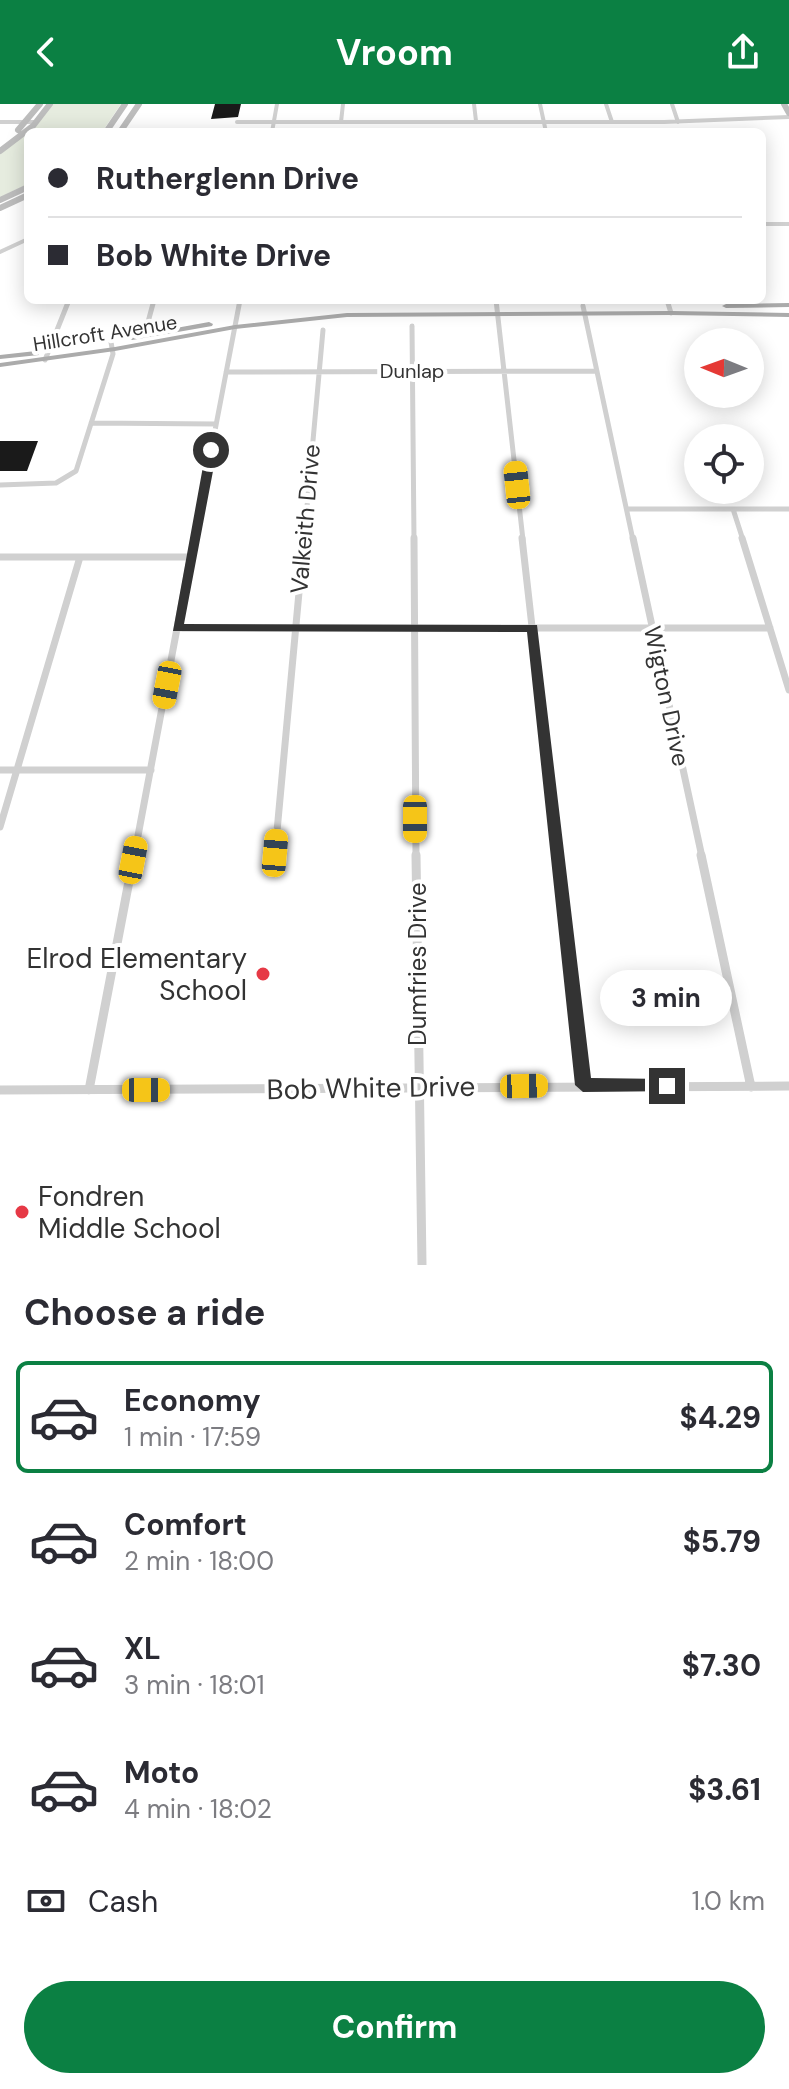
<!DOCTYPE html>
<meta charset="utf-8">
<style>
:root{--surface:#fff;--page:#f7f7f7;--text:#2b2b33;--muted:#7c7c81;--line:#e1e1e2;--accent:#0b8043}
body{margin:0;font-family:"DM Sans",sans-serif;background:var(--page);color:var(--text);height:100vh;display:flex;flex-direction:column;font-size:30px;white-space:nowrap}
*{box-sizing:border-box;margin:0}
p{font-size:26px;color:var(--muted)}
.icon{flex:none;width:44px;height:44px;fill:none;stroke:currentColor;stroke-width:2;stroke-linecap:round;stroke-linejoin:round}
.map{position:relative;height:1161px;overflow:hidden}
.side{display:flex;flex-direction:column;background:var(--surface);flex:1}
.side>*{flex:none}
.hud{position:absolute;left:24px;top:24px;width:742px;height:176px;border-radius:12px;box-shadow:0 4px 20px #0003;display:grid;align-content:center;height:176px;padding:0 24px;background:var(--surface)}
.needle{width:52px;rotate:271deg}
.buttons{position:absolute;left:684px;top:224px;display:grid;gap:16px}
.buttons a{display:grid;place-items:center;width:80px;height:80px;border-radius:50%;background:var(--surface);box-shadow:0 4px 20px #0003;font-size:40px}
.end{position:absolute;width:36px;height:36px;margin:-18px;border:10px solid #333;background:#fff;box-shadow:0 0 0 4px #fff}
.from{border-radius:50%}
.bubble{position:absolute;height:56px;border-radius:28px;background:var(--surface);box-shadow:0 4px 20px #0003;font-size:26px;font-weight:700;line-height:56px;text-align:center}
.car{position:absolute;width:24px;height:48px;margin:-24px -12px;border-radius:10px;box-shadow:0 0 6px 2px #0007;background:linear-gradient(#f5c518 24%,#345 0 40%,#f5c518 0 76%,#345 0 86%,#f5c518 0)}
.hud b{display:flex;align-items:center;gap:28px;height:76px;font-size:30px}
.hud b+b{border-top:2px solid var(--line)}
.hud i{width:20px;height:20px;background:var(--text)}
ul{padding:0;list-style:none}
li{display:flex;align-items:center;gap:24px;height:112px;margin:0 16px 12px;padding:0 8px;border:4px solid transparent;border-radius:12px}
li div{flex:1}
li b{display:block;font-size:30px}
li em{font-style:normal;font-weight:700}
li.active{border-color:var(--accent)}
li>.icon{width:72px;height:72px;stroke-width:1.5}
h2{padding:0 24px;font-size:36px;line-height:96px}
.pay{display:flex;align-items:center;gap:20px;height:88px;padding:0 24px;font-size:30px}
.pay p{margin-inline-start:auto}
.primary-button{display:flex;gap:16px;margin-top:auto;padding:16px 24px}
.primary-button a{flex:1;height:92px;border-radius:48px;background:var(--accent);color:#fff;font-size:32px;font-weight:700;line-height:92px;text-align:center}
header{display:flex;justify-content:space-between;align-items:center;height:104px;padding:0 24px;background:var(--accent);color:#fff;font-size:36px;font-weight:700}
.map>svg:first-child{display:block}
.green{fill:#e6ecdf}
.building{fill:#1a1a1a}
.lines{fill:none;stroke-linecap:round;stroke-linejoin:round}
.minor-far3{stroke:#d0d0d0;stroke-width:4}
.minor-far2{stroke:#d0d0d0;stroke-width:5}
.minor-far1{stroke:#d0d0d0;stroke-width:7}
.minor{stroke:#d0d0d0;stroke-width:9}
.secondary{stroke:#bdbdbd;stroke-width:6}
.primary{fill:#ababab;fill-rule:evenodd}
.route{fill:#333}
.poi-dot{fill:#e63946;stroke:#fff;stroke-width:3}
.labels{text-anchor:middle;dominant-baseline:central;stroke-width:8;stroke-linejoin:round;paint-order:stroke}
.far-street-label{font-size:20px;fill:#333;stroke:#fff}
.street-label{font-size:24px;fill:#333;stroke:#fff}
.near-poi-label{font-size:28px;fill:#333;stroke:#fff;text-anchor:end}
.near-street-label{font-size:28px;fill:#333;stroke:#fff}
</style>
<header><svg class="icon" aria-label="back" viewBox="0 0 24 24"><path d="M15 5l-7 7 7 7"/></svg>Vroom<svg class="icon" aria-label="share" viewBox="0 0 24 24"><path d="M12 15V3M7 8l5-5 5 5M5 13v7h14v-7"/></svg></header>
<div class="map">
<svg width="789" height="1161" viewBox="0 0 789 1161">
<rect width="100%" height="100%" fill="#fff"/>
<path class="green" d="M53,0H121L102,28H30Z
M28,29V80L0,93V49Z"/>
<path class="building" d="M215,0H241L238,13L211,15Z
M0,337H38L27,367H0Z"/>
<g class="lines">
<path class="minor-far3" d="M474,0L476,17
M540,0L546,28
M606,0L612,18
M672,0L678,18
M0,18H36
M237,18H664L789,13
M341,18L343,0
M272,28L277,0
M762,120H789
M0,148L28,135"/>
<path class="minor-far2" d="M496,196L523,436
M667,196L671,209
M583,202L633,436
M148,218L154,196
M412,222L414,436
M45,256L69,196
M226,268L597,267
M91,319L216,320
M0,381L56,379L76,367L113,250L111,238
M627,405H789
M733,405L743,436
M194,436L240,196
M304,436L323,226"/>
<path class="minor-far1" d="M414,434L416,753
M522,434L558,753
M633,434L702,753
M742,434L789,586
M0,453H191
M178,524H770
M0,666H151
M0,723L80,453
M275,749L304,434
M134,753L194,434"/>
<path class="minor" d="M416,751L422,1161
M558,751L583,981
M701,751L751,983
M0,986L789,982
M89,986L134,751"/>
<path class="secondary" d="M784,0L789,9
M18,26L40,0
M106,28L125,0
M120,28L139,0
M0,47L33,22L50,0
M0,96L28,83
M0,104L28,91"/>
<path class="primary" d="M789,199V203L726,204L722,202L726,200Z
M671,207L789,209V213L671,211L347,213L235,225L115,247L0,263V259L115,243L235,221L347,209Z
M209,218L213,220L212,222L132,236L128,234L132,232Z
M36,247H39V251L0,255V251Z"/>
</g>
<path class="route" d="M211,343L217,346L184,520L537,521L591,974L667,975L673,977L676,982L673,987L583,988L575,981L527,528L173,527L206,346Z"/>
<g class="poi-dot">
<circle cx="263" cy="870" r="8"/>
<circle cx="22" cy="1108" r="8"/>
</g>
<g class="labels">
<g class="far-street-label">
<text transform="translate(105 229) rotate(-9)">Hillcroft Avenue</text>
<text x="412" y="267">Dunlap</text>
</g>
<g class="street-label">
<text transform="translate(305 415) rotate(-85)">Valkeith Drive</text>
<text transform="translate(667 592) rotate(78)">Wigton Drive</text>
<text transform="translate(417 860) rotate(-90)">Dumfries Drive</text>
</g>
<g class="near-poi-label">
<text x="247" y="854">Elrod Elementary<tspan x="247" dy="32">School</tspan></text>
<text x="38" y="1092" text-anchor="start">Fondren<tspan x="38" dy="32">Middle School</tspan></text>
</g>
<g class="near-street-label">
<text transform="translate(371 984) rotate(-1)">Bob White Drive</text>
</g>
</g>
</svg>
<div class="buttons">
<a><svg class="needle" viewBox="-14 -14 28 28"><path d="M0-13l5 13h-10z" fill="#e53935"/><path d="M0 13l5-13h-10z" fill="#7c7c81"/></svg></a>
<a><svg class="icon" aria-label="locate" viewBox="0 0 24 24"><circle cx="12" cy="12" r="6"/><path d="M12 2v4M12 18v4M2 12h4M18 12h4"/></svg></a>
</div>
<i class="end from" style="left:211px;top:346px"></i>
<i class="end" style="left:667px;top:982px"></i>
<div class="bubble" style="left:600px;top:866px;width:132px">3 min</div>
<i class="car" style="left:517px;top:381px;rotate:354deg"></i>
<i class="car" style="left:167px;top:581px;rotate:191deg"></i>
<i class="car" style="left:415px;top:715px;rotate:180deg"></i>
<i class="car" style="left:275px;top:749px;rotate:5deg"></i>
<i class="car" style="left:133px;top:756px;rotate:11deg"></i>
<i class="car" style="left:524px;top:982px;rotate:89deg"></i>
<i class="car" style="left:146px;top:986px;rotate:90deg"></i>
<div class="hud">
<b><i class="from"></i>Rutherglenn Drive</b>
<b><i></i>Bob White Drive</b>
</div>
</div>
<section class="side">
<h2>Choose a ride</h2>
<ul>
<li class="active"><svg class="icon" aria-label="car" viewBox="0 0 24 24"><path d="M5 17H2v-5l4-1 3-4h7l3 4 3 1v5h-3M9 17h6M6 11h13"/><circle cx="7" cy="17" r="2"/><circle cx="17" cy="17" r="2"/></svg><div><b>Economy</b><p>1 min · 17:59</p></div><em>$4.29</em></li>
<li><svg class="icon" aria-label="car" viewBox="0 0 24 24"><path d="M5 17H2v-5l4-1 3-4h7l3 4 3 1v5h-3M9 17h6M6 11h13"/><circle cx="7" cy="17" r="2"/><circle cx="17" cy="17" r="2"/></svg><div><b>Comfort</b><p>2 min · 18:00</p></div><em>$5.79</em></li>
<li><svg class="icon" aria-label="car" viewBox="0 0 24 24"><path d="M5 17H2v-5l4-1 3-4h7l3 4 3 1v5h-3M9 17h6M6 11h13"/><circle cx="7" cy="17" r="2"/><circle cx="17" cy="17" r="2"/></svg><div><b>XL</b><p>3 min · 18:01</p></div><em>$7.30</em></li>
<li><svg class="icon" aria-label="car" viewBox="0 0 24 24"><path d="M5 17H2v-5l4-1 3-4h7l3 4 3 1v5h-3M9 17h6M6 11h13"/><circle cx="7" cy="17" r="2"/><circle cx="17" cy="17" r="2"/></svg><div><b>Moto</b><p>4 min · 18:02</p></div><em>$3.61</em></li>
</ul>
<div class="pay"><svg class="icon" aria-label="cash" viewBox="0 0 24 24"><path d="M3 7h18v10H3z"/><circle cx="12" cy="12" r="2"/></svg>Cash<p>1.0 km</p></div>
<div class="primary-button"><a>Confirm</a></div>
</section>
